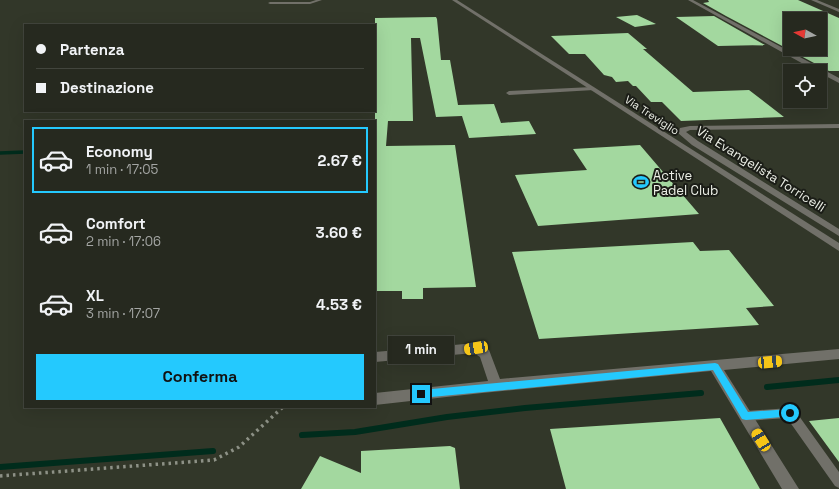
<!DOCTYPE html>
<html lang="it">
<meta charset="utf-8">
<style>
:root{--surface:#26291f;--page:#2e3128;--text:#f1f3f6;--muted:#a4a6a4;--line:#42453d;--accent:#24c9fe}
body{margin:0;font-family:"Space Grotesk",sans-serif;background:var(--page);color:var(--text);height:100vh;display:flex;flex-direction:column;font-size:15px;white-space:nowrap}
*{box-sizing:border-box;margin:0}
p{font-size:13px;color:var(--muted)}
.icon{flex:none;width:22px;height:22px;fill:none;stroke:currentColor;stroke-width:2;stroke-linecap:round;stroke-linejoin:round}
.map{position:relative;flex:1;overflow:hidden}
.panel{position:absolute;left:24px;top:120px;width:352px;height:288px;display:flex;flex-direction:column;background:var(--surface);border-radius:0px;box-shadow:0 4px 16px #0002,0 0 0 1px var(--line)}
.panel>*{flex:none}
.hud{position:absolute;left:24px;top:24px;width:352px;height:88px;border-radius:0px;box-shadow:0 4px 16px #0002,0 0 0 1px var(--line);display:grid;align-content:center;height:88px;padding:0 12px;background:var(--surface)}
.needle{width:26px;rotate:278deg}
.fabs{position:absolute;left:783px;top:12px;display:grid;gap:8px}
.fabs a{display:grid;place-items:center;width:44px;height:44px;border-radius:0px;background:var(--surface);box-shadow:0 4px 16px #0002,0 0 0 1px var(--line);font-size:20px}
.end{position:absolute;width:18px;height:18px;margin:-9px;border:5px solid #24c9fe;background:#111;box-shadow:0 0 0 2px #111}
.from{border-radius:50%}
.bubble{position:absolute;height:28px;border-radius:0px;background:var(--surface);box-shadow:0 4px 16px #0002,0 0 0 1px var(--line);font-size:13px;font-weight:600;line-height:28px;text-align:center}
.car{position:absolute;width:12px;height:24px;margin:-12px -6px;border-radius:5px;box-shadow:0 0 3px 1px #0007;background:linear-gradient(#f5c518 24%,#345 0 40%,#f5c518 0 76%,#345 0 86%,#f5c518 0)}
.hud b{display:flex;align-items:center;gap:14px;height:38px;font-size:15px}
.hud b+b{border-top:1px solid var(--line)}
.hud i{width:10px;height:10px;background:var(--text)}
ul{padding:7px 0 0;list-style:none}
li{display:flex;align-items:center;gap:12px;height:66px;margin:0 8px 6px;padding:0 4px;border:2px solid transparent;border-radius:0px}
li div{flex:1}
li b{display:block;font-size:15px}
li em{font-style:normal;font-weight:600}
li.selected{border-color:var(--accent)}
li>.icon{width:36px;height:36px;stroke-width:1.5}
.primary-button{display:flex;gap:8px;margin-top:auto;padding:8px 12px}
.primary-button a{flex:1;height:46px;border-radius:0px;background:var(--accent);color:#111;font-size:16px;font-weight:600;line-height:46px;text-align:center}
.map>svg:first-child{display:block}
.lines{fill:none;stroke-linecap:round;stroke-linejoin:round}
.stream-far1{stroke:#002c1c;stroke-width:3.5}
.stream{stroke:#002c1c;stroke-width:6}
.building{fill:#a3d89f;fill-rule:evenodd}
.path{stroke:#8d9186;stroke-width:3.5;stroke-dasharray:2.5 4;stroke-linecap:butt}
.service{fill:#717069;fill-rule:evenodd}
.minor{fill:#717069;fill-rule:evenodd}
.tertiary{fill:#717069;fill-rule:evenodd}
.route{fill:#24c9fe}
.labels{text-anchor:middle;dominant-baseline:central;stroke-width:4;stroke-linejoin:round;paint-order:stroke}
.far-street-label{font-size:11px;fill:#edf0e7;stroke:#1b1d17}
.street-label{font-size:13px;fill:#edf0e7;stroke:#1b1d17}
.poi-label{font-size:13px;fill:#edf0e7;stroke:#1b1d17;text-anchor:start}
</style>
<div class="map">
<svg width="839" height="489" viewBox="0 0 839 489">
<rect width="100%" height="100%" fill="#323729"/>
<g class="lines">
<path class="stream-far1" d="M0,153L25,152"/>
<path class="stream" d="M767,387L839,380
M302,435L355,432L447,417L525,408L701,393
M0,467L213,451"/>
</g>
<path class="building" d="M708,0H798L839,18V71H829L726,16L703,3L709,2ZM790,19H820V49H790Z
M637,15L656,24L635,27L616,17Z
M714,16L765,45L718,46L676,17Z
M436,17L437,19L441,60H450L458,105L494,104L501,123L529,121L536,134L469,138L462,116L436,117L420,38H411L413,121H388L386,146L455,145L476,287L423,288V299H402V291H375V18Z
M628,33L647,49H643L693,92L749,90L784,117L681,121L662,102H651L636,86H633L628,81L616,82L612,77L604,75L585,54H569L551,36Z
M640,145L699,214L538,226L515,175L587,170L573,149Z
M693,242L700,251L729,250L774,306L746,308L759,325L539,339L512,252Z
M720,418L760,489H566L550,429Z
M839,418V462L809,421Z
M450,446L455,448L460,489H301L320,456L361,473V451Z"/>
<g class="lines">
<path class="path" d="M0,476L214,460L239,447L283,407"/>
<path class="service" d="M316,0H322L310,4H270L268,3L270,2H310Z
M592,87L594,88V90L509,95L506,93L509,91Z
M790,408L794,409L839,472V488L835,486L787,418L746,421L742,420L740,416L742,412L746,411Z"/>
<path class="minor" d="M688,0H693L839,78V83L820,73V71H816Z
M811,0H817L839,9V12Z
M839,124V128L690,130L686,132L698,141L839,229V236L692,145L678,133L680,128L690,126Z
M476,343L489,350L500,379L839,349V359L724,370L799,489H782L711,371L482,393L375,405V393L488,381L480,357L474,353L375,362V352Z"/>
<path class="tertiary" d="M452,0H457L839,243V251Z"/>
</g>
<path class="route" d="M715,363L718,364L748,412L790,409L793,410L795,413L793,416L746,420L742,419L713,370L421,398L418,396L417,394L418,391L421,390Z"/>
<defs>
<symbol id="stadium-bare" viewBox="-9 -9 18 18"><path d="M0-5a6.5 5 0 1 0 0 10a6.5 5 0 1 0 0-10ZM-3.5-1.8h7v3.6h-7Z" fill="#24c9fe" stroke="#1b1d17" stroke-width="2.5" paint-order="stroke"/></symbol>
</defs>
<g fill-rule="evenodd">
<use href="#stadium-bare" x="630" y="171" width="22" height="22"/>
</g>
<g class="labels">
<g class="far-street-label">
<text transform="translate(652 115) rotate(33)">Via Treviglio</text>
</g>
<g class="street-label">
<text transform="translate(761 169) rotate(32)">Via Evangelista Torricelli</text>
</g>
<g class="poi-label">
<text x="653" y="175">Active<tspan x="653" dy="15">Padel Club</tspan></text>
</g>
</g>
</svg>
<div class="fabs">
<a><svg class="needle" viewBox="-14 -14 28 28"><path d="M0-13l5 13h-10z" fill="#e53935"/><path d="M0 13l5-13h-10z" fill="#a4a6a4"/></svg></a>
<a><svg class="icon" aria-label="locate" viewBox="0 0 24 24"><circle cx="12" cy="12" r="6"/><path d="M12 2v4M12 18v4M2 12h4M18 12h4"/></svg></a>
</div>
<i class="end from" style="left:790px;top:413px"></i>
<i class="end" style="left:421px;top:394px"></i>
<div class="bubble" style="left:388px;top:336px;width:66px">1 min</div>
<i class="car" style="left:476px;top:348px;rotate:260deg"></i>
<i class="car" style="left:770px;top:362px;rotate:85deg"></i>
<i class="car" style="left:761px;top:440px;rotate:328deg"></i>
<div class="hud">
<b><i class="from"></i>Partenza</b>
<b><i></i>Destinazione</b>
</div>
<section class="panel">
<ul>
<li class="selected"><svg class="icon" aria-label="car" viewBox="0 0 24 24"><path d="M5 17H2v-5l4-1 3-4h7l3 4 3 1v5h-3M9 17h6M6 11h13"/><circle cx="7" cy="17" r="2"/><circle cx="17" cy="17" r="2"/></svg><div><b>Economy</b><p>1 min · 17:05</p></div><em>2.67 €</em></li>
<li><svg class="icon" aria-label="car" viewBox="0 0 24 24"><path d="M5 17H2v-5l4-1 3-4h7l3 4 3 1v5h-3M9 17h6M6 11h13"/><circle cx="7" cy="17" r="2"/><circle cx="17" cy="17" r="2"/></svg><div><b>Comfort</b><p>2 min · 17:06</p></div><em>3.60 €</em></li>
<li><svg class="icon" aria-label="car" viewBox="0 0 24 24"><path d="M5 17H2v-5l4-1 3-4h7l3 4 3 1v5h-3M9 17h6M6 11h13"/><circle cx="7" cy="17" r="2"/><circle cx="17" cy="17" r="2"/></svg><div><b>XL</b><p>3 min · 17:07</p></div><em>4.53 €</em></li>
</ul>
<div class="primary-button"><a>Conferma</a></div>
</section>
</div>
